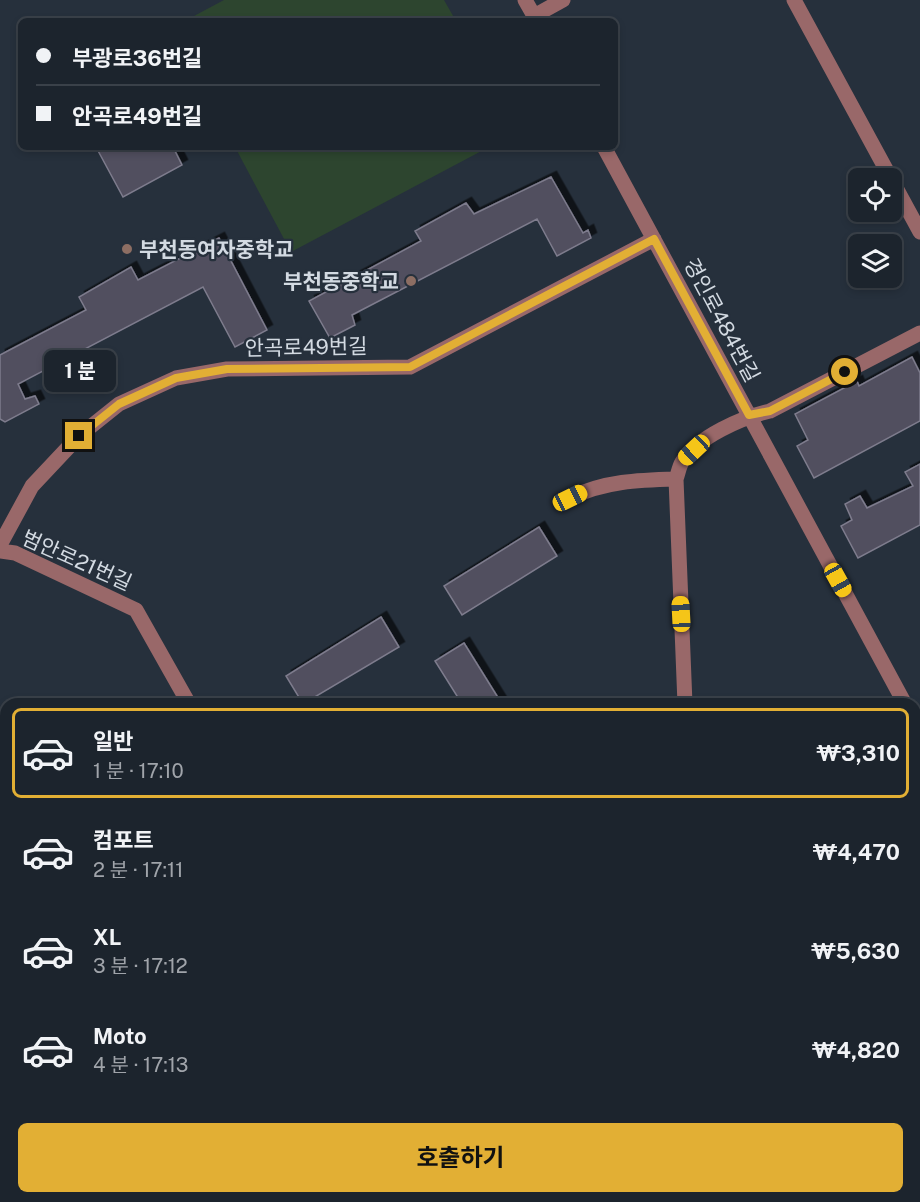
<!DOCTYPE html>
<html lang="ko">
<meta charset="utf-8">
<style>
:root{--surface:#1c242d;--page:#293039;--text:#f1f3f6;--muted:#a0a4aa;--line:#3a4149;--accent:#e2af34}
body{margin:0;font-family:"Public Sans","Noto Sans KR",sans-serif;background:var(--page);color:var(--text);height:100vh;display:flex;flex-direction:column;font-size:22px;white-space:nowrap}
*{box-sizing:border-box;margin:0}
p{font-size:20px;color:var(--muted)}
.icon{flex:none;width:33px;height:33px;fill:none;stroke:currentColor;stroke-width:2;stroke-linecap:round;stroke-linejoin:round}
.map{position:relative;flex:1;overflow:hidden}
.side{position:absolute;left:0px;top:698px;width:921px;height:506px;display:flex;flex-direction:column;background:var(--surface);border-radius:18px 18px 0 0;box-shadow:0 3px 9px #0003,0 0 0 2px var(--line)}
.side>*{flex:none}
.banner{position:absolute;left:18px;top:18px;width:600px;height:132px;border-radius:9px;box-shadow:0 3px 9px #0003,0 0 0 2px var(--line);display:grid;align-content:center;height:132px;padding:0 18px;background:var(--surface)}
.fabs{position:absolute;left:848px;top:168px;display:grid;gap:12px}
.fabs a{display:grid;place-items:center;width:54px;height:54px;border-radius:9px;background:var(--surface);box-shadow:0 3px 9px #0003,0 0 0 2px var(--line);font-size:30px}
.end{position:absolute;width:27px;height:27px;margin:-14px;border:8px solid #e2af34;background:#111;box-shadow:0 0 0 3px #111}
.from{border-radius:50%}
.bubble{position:absolute;height:42px;border-radius:9px;background:var(--surface);box-shadow:0 3px 9px #0003,0 0 0 2px var(--line);font-size:20px;font-weight:700;line-height:42px;text-align:center}
.car{position:absolute;width:18px;height:36px;margin:-18px -9px;border-radius:8px;box-shadow:0 0 4px 2px #0007;background:linear-gradient(#f5c518 24%,#345 0 40%,#f5c518 0 76%,#345 0 86%,#f5c518 0)}
.banner b{display:flex;align-items:center;gap:21px;height:57px;font-size:22px}
.banner b+b{border-top:2px solid var(--line)}
.banner i{width:15px;height:15px;background:var(--text)}
ul{padding:10px 0 0;list-style:none}
li{display:flex;align-items:center;gap:18px;height:90px;margin:0 12px 9px;padding:0 6px;border:3px solid transparent;border-radius:9px}
li div{flex:1}
li b{display:block;font-size:22px}
li em{font-style:normal;font-weight:700}
li.current{border-color:var(--accent)}
li>.icon{width:54px;height:54px;stroke-width:1.5}
.action{display:flex;gap:12px;margin-top:auto;padding:12px 18px}
.action a{flex:1;height:69px;border-radius:9px;background:var(--accent);color:#111;font-size:24px;font-weight:700;line-height:69px;text-align:center}
.map>svg:first-child{display:block}
.green{fill:#2d452f}
.building{fill:#514f5f;stroke:#7e7c8d;stroke-width:1.5;filter:url(#shadow)}
.lines{fill:none;stroke-linecap:round;stroke-linejoin:round}
.minor{stroke:#996869;stroke-width:15}
.route{stroke:#e2af34;stroke-width:8}
.education-dot{fill:#8d6e63;stroke:#26303c;stroke-width:2}
.labels{text-anchor:middle;dominant-baseline:central;stroke-width:4.5;stroke-linejoin:round;paint-order:stroke}
.poi-label{font-size:21px;font-weight:bold;fill:#d3dae2;stroke:#26303c;text-anchor:start}
.street-label{font-size:21px;fill:#d3dae2;stroke:#26303c}
</style>
<div class="map">
<svg width="920" height="1202" viewBox="0 0 920 1202">
<defs>
<filter id="shadow"><feDropShadow dx="5.5" dy="-5.5" stdDeviation="0" flood-color="#0009"/></filter>
</defs>
<rect width="100%" height="100%" fill="#26303c"/>
<path class="green" d="M224,0H444L456,21H193L194,16Z
M235,147H489L291,252Z"/>
<path class="building" d="M96,147H173L182,165L123,197Z
M551,177L583,233L588,230L591,238L557,256L537,219L352,315L355,325L330,338L309,301L421,241L415,231L466,203L474,214Z
M219,238L267,330L235,347L203,287L18,384L25,399L35,396L39,404L5,422L0,419V355L86,310L79,297L131,267L138,280Z
M912,357L920,373V421L814,478L797,446L808,440L795,414L857,381L859,386Z
M920,464V525L858,558L841,526L852,520L845,504L860,496L867,508L913,486L905,472Z
M539,527L557,556L462,615L444,586Z
M381,617L399,647L303,704L286,676Z
M464,643L502,704H462L435,661Z
M0,976L6,979L0,1002Z
M378,1197H414V1201Z"/>
<g class="lines">
<path class="minor" d="M525,0L537,21
M794,0L920,232
M534,16L563,0
M604,147L905,704
M570,498C604,481 639,480 676,479
M0,545L32,486L79,436L119,404L176,378L227,369L410,367L654,239
M0,551L15,553L136,610L189,704
M685,704L676,479C678,474 679,467 682,462C697,437 743,417 770,411L920,333
M915,721L920,730
M0,911L6,914
M915,1074L920,1082
M0,1106L6,1091
M915,1143L920,1140
M61,1197L62,1202
M268,1197L280,1202
M329,1202L331,1197
M825,1202L832,1197"/>
</g>
<g class="lines">
<path class="route" d="M79,436L119,404L176,378L227,369L410,367L654,239L749,415L770,411L845,372"/>
</g>
<g class="education-dot">
<circle cx="127" cy="249" r="6"/>
<circle cx="411" cy="281" r="6"/>
</g>
<g class="labels">
<g class="poi-label">
<text x="139" y="249">부천동여자중학교</text>
<text x="399" y="281" text-anchor="end">부천동중학교</text>
</g>
<g class="street-label">
<text transform="translate(722 320) rotate(62)">경인로484번길</text>
<text transform="translate(306 347) rotate(-1)">안곡로49번길</text>
<text transform="translate(77 560) rotate(24)">범안로21번길</text>
</g>
</g>
</svg>
<div class="fabs">
<a><svg class="icon" aria-label="locate" viewBox="0 0 24 24"><circle cx="12" cy="12" r="6"/><path d="M12 2v4M12 18v4M2 12h4M18 12h4"/></svg></a>
<a><svg class="icon" aria-label="layers" viewBox="0 0 24 24"><path d="M12 4l9 5-9 5-9-5zM3 14l9 5 9-5"/></svg></a>
</div>
<i class="end from" style="left:845px;top:372px"></i>
<i class="end" style="left:79px;top:436px"></i>
<div class="bubble" style="left:44px;top:350px;width:72px">1 분</div>
<i class="car" style="left:694px;top:450px;rotate:227deg"></i>
<i class="car" style="left:570px;top:498px;rotate:64deg"></i>
<i class="car" style="left:838px;top:580px;rotate:151deg"></i>
<i class="car" style="left:681px;top:614px;rotate:357deg"></i>
<div class="banner">
<b><i class="from"></i>부광로36번길</b>
<b><i></i>안곡로49번길</b>
</div>
<section class="side">
<ul>
<li class="current"><svg class="icon" aria-label="car" viewBox="0 0 24 24"><path d="M5 17H2v-5l4-1 3-4h7l3 4 3 1v5h-3M9 17h6M6 11h13"/><circle cx="7" cy="17" r="2"/><circle cx="17" cy="17" r="2"/></svg><div><b>일반</b><p>1 분 · 17:10</p></div><em>₩3,310</em></li>
<li><svg class="icon" aria-label="car" viewBox="0 0 24 24"><path d="M5 17H2v-5l4-1 3-4h7l3 4 3 1v5h-3M9 17h6M6 11h13"/><circle cx="7" cy="17" r="2"/><circle cx="17" cy="17" r="2"/></svg><div><b>컴포트</b><p>2 분 · 17:11</p></div><em>₩4,470</em></li>
<li><svg class="icon" aria-label="car" viewBox="0 0 24 24"><path d="M5 17H2v-5l4-1 3-4h7l3 4 3 1v5h-3M9 17h6M6 11h13"/><circle cx="7" cy="17" r="2"/><circle cx="17" cy="17" r="2"/></svg><div><b>XL</b><p>3 분 · 17:12</p></div><em>₩5,630</em></li>
<li><svg class="icon" aria-label="car" viewBox="0 0 24 24"><path d="M5 17H2v-5l4-1 3-4h7l3 4 3 1v5h-3M9 17h6M6 11h13"/><circle cx="7" cy="17" r="2"/><circle cx="17" cy="17" r="2"/></svg><div><b>Moto</b><p>4 분 · 17:13</p></div><em>₩4,820</em></li>
</ul>
<div class="action"><a>호출하기</a></div>
</section>
</div>
